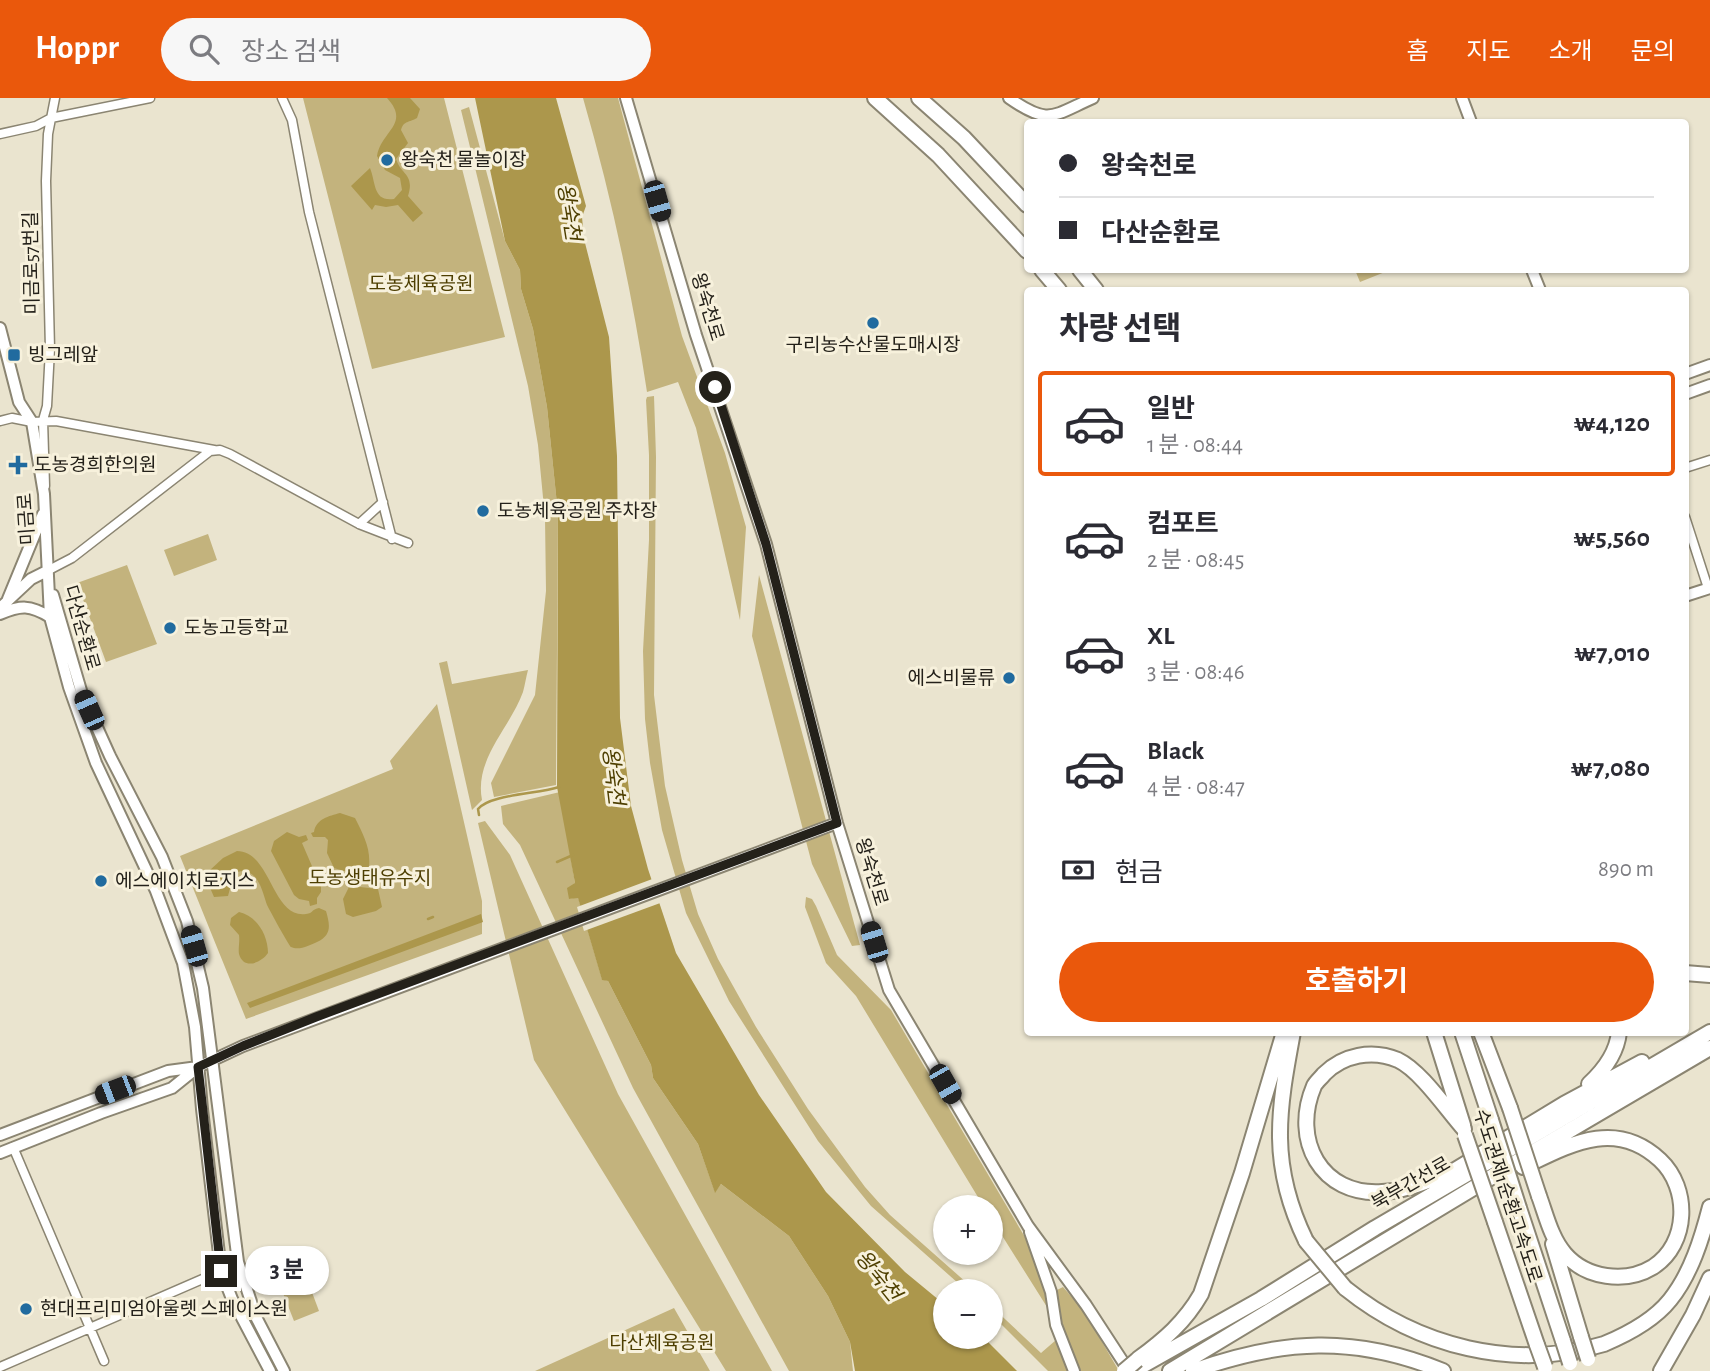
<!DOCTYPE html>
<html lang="ko">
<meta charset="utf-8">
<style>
:root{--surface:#fff;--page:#f7f7f7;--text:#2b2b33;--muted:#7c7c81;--line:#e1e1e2;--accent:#ea580c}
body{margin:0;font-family:"Alegreya Sans","Noto Sans KR",sans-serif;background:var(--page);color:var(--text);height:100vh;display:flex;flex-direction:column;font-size:26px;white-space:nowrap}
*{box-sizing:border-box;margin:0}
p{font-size:23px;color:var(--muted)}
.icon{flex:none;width:38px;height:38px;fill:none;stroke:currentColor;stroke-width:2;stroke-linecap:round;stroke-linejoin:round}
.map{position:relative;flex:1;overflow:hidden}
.panel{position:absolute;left:1024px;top:189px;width:665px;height:749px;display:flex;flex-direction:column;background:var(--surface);border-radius:7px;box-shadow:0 2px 5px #0004}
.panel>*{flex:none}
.guide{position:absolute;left:1024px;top:21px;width:665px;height:154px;border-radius:7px;box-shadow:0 2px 5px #0004;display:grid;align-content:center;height:154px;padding:0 35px;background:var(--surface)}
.tools{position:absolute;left:933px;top:1097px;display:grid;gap:14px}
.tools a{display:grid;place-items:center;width:70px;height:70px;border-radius:50%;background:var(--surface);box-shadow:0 2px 5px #0004;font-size:35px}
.end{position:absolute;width:32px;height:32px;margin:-16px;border:9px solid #24211a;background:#fff;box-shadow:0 0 0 4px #fff}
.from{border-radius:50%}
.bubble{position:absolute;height:49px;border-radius:24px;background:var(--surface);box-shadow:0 2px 5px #0004;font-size:23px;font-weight:700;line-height:49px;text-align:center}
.car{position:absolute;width:21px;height:42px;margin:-21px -10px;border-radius:9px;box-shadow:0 0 5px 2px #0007;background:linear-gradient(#222 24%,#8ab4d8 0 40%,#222 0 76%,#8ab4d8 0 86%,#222 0)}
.guide b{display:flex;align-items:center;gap:24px;height:66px;font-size:26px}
.guide b+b{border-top:2px solid var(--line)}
.guide i{width:18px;height:18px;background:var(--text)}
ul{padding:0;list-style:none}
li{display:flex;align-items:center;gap:21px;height:105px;margin:0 14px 10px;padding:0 21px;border:4px solid transparent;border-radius:7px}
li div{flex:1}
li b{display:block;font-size:26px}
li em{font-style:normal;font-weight:700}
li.on{border-color:var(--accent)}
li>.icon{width:63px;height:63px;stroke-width:1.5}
h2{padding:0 35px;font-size:32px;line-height:84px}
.pay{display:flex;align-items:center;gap:18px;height:77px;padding:0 35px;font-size:26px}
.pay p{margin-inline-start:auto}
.button{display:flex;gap:14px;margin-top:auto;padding:14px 35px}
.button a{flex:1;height:80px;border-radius:42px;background:var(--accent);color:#fff;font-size:28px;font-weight:700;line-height:80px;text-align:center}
header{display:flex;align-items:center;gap:42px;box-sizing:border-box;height:98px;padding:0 35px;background:var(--accent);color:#fff}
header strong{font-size:33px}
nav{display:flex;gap:38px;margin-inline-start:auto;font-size:24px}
.search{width:490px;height:63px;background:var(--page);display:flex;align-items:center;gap:18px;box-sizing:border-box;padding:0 24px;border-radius:38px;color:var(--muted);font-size:26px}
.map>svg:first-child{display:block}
.green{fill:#c3b37d}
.water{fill:#ac974c}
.pier{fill:#eae4cf}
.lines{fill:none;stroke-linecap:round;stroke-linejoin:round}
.stream{stroke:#ac974c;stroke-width:2.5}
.street-casing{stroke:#8b8572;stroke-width:11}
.secondary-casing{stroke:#8b8572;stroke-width:14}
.highway-casing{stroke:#8b8572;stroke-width:18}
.street{stroke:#fff;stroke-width:8}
.secondary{stroke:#fff;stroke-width:10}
.highway{stroke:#fff;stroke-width:14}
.highway-bridge-casing{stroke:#8b8572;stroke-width:18;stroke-linecap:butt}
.highway-bridge{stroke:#fff;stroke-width:14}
.route{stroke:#24211a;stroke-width:9}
.poi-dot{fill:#216b9f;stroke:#f7f1dc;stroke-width:2.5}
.labels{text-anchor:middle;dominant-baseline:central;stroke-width:6;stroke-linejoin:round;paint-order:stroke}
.poi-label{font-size:19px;fill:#24211a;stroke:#f7f1dc;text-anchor:start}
.street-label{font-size:19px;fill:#24211a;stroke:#f7f1dc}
.park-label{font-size:19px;fill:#4d3e00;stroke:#f7f1dc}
.water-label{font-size:21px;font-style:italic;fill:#4e3f00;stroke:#f7f1dc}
</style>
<header>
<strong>Hoppr</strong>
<div class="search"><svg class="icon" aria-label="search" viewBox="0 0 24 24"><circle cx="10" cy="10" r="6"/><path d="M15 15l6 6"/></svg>장소 검색</div>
<nav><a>홈</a><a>지도</a><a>소개</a><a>문의</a></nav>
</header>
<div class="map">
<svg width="1710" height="1273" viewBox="0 0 1710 1273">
<rect width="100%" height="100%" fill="#eae4cf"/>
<path class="green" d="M303,0H444L505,239L372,271Z
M583,0H618L682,238L725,355L746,429L740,522L696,330L678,284L647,294C632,194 611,97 583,0Z
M469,9L505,143L520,172L521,191L533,231L547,309L558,416L556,687L494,699L491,685L535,597L546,493L545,420L538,347L528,288L461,12Z
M1355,172H1390L1360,184Z
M654,298L656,359L654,597L665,688L682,762L698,816L718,861L756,929L808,1011L865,1089L890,1117L976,1193H967L871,1108L818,1043L729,903L686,815L662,732L650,665L645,621L643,553L649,442V357L646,302L647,299Z
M208,436L217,462L174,478L164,452Z
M127,467L157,546L106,564L77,485Z
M759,477L860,847L852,848L812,766L752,538Z
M447,563L452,586L528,572C526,579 525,587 523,594C510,630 474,661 482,702L472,712L439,565Z
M437,606L482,803V836L246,921L180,758L393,671L390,663Z
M560,694L575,785L569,801L578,799L602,881L608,883L651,967L653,980L698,1046L715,1094L721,1086L789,1138L828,1198L850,1244L853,1273H789L633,990L520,747L503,726L501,708Z
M485,723L510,757L618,996L772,1273H726L534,962L478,725Z
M806,799L812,801L816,808L837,857L891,912L1029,1146L1047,1201V1209L991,1120L990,1110L984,1109L856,898L826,865L805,809Z
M301,1165L319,1213L294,1223L275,1175Z
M1063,1189L1084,1213L1119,1273H1081C1065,1247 1059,1221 1057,1192Z
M990,1207L1041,1255L1056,1242L1069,1273H1048L991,1216Z
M674,1210L710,1273H535Z"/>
<path class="water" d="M387,0H410L420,11L417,20C409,25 404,22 401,32L408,45L396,61C401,77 415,76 408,98L423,115L413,124L398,107L386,109L375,107L372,112L351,88L370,70C376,85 373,104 394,101L402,92L400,80L385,72L377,58C381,33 411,26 387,0Z
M475,0H556L586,108L582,119L584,141L609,239L617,358L620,620L631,708L648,771L676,855L759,997L826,1094L905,1174L945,1207V1239H983L1017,1273H855L850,1244L828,1198L789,1138L721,1086L715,1095L698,1046L653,980L651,967L608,883L602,882L578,800L569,801L567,790L575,785L557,689L558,416L547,309L533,231L521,191L520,172L505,143Z
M340,715L355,720C363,736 371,750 369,769L359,774V778H352L351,775L334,770L327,755L328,742L325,739H313L311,735L314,734C316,721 329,718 340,715Z
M287,734L299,739L306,737L308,742L302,745L321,789V794L317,800V806L310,808L309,803L299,801L294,797L271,753L274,743Z
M237,753C271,753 272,821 306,816C314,815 310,812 319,810L326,813C330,827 332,837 317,844C310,847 299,853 291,849C289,848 269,811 267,807C262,792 257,766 234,775L228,798L214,799L208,785L209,773L223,760Z
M359,782L360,789L378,791L382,809L376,813L353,819L346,816L343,801L352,783Z
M239,814C257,818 268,837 268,855C262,864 244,873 239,856C238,851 240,843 239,837L230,827L231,820Z
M481,816L483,824L250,910L247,905Z"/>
<path class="pier" d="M655,780L663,804L584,833L577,809Z"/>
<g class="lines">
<path class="stream" d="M479,717L478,711C490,696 539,696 559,689
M557,764L573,757
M428,821L433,819"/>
<defs>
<path id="street" d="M282,0L292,22L309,114L392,441
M0,36L36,28L51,20L150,0
M0,323L12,320L32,324L56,323L214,352
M1685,370L1710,362
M45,388L43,322L47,308L50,251L46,83L48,36L55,0
M1685,419L1708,490
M359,426L383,404
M47,473L72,460L210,353L220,352L230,356L359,426L408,445
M13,1049L104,1263
M0,1269L221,1173"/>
<path id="secondary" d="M626,0L696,237L766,446L837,725L889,892L1028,1128L1086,1207L1129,1273
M1009,0C1049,28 1052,18 1093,0
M1462,0L1471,24
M1532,172L1540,192
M0,230L19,304L32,324L44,396L50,519L69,589L96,665L156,793L183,865L195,929L202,1011L221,1173L232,1201L270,1273
M1685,276L1710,267
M1685,296L1710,287
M53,497L82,596L110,658L162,759L187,823L203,890L238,1164L256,1219L284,1273
M1685,498L1710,490
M8,501L43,416
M0,510L31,481L47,473
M0,516C21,507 30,507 50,519
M0,1037L168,973L198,969
M0,1055L101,1015L172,990L198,969L243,948L837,725
M1030,1134L1051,1194L1056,1227L1074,1273"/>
<path id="highway" d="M875,0L938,57L1027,153
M919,0L964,40L1027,107
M1042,172L1059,192
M1080,172L1096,192
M1685,875L1710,877
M1293,934C1278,1014 1269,1067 1306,1143
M1434,934L1463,1027
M1462,934L1491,1022
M1481,934L1510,1010
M1589,986C1603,973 1617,955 1619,934
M1523,1069C1569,1047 1615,1020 1660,1062C1690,1090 1689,1146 1653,1169C1625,1186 1586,1180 1565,1156C1551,1140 1546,1117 1539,1098
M1449,1075C1427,1083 1406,1093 1382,1094C1321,1098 1291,1042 1314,988C1316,984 1321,980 1324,976C1343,957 1372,951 1398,962C1421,973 1447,1012 1464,1031
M1442,1080L1564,1006L1642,964
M1519,1110L1563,1243
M1495,1124L1537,1247
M1553,1146L1581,1239
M1345,1190C1418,1249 1514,1273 1604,1246C1628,1236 1654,1222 1670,1202C1691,1176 1702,1140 1710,1109
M1138,1261C1164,1242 1185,1224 1201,1196L1242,1075L1284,934
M1133,1273L1261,1201L1375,1130L1710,934
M1170,1273L1538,1051L1710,950
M1193,1273C1282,1241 1355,1237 1443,1273
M1661,1273L1693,1217L1710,1180"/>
</defs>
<use href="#street" class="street-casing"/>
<use href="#secondary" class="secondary-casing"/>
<use href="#highway" class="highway-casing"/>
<use href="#street" class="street"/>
<use href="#secondary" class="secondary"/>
<use href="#highway" class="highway"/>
<defs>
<path id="highway-bridge" d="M1510,1010L1539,1098
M1491,1022L1519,1110
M1465,1037L1495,1124
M1306,1143L1345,1190
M1581,1239L1588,1261
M1563,1243L1570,1265
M1537,1247L1545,1269
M1124,1273L1137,1262"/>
</defs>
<use href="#highway-bridge" class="highway-bridge-casing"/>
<use href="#highway-bridge" class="highway-bridge"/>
</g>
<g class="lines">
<path class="route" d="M221,1173L198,969L243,948L316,919L837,725L766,446L715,289"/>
</g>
<g class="poi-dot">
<circle cx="387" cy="62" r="7"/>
<circle cx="873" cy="225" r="7"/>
<rect x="7" y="250" width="14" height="14" rx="3.5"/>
<path d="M14.5 356.5h7v7h7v7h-7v7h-7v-7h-7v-7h7z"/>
<circle cx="483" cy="413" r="7"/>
<circle cx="170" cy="530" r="7"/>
<circle cx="1009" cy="580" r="7"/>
<circle cx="101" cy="783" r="7"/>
<circle cx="26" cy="1211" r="7"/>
</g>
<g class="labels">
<g class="poi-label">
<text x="401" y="62">왕숙천 물놀이장</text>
<text x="873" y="247" text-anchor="middle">구리농수산물도매시장</text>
<text x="28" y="257">빙그레앞</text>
<text x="34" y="367">도농경희한의원</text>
<text x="497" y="413">도농체육공원 주차장</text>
<text x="184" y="530">도농고등학교</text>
<text x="995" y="580" text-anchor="end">에스비물류</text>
<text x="115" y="783">에스에이치로지스</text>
<text x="40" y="1211">현대프리미엄아울렛 스페이스원</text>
</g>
<g class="street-label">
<text transform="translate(32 165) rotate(-91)">미금로57번길</text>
<text transform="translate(707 209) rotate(73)">왕숙천로</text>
<text transform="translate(27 421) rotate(-94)">미금로</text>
<text transform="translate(81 530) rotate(74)">다산순환로</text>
<text transform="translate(871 774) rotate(73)">왕숙천로</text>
<text transform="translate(1411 1086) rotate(-30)">북부간선로</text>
<text transform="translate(1507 1098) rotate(72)">수도권제1순환고속도로</text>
</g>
<g class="park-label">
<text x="421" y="186">도농체육공원</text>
<text x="370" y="780">도농생태유수지</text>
<text x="662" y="1245">다산체육공원</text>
</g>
<g class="water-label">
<text transform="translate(569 114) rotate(81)">왕숙천</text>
<text transform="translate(613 678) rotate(83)">왕숙천</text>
<text transform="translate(878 1178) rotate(51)">왕숙천</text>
</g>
</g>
</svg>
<div class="tools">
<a>+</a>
<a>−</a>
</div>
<i class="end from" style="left:715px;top:289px"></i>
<i class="end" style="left:221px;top:1173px"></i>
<div class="bubble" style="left:245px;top:1148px;width:84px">3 분</div>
<i class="car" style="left:657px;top:103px;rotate:164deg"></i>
<i class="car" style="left:89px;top:612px;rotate:336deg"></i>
<i class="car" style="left:874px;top:844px;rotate:343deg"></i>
<i class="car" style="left:194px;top:848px;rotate:344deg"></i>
<i class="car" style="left:945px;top:986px;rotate:150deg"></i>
<i class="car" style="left:115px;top:992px;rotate:249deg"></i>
<div class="guide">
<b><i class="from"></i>왕숙천로</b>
<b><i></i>다산순환로</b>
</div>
<section class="panel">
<h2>차량 선택</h2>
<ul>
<li class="on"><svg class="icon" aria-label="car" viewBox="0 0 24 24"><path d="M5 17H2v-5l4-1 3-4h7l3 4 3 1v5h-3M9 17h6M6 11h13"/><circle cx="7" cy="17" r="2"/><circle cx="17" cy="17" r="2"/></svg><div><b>일반</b><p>1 분 · 08:44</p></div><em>₩4,120</em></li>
<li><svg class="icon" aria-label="car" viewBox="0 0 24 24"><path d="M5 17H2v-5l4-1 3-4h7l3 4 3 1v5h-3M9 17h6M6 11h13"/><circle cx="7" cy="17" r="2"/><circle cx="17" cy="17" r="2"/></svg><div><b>컴포트</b><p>2 분 · 08:45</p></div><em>₩5,560</em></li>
<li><svg class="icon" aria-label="car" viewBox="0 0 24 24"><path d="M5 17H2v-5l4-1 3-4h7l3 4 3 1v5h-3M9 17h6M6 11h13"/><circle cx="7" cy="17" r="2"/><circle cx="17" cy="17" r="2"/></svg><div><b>XL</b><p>3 분 · 08:46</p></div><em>₩7,010</em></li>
<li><svg class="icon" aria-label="car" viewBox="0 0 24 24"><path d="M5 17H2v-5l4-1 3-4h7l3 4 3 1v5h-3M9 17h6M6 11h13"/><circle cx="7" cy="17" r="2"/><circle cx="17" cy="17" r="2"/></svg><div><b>Black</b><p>4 분 · 08:47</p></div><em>₩7,080</em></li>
</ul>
<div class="pay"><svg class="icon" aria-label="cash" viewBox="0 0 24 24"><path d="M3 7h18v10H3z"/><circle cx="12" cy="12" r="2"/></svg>현금<p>890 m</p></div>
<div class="button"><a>호출하기</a></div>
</section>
</div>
